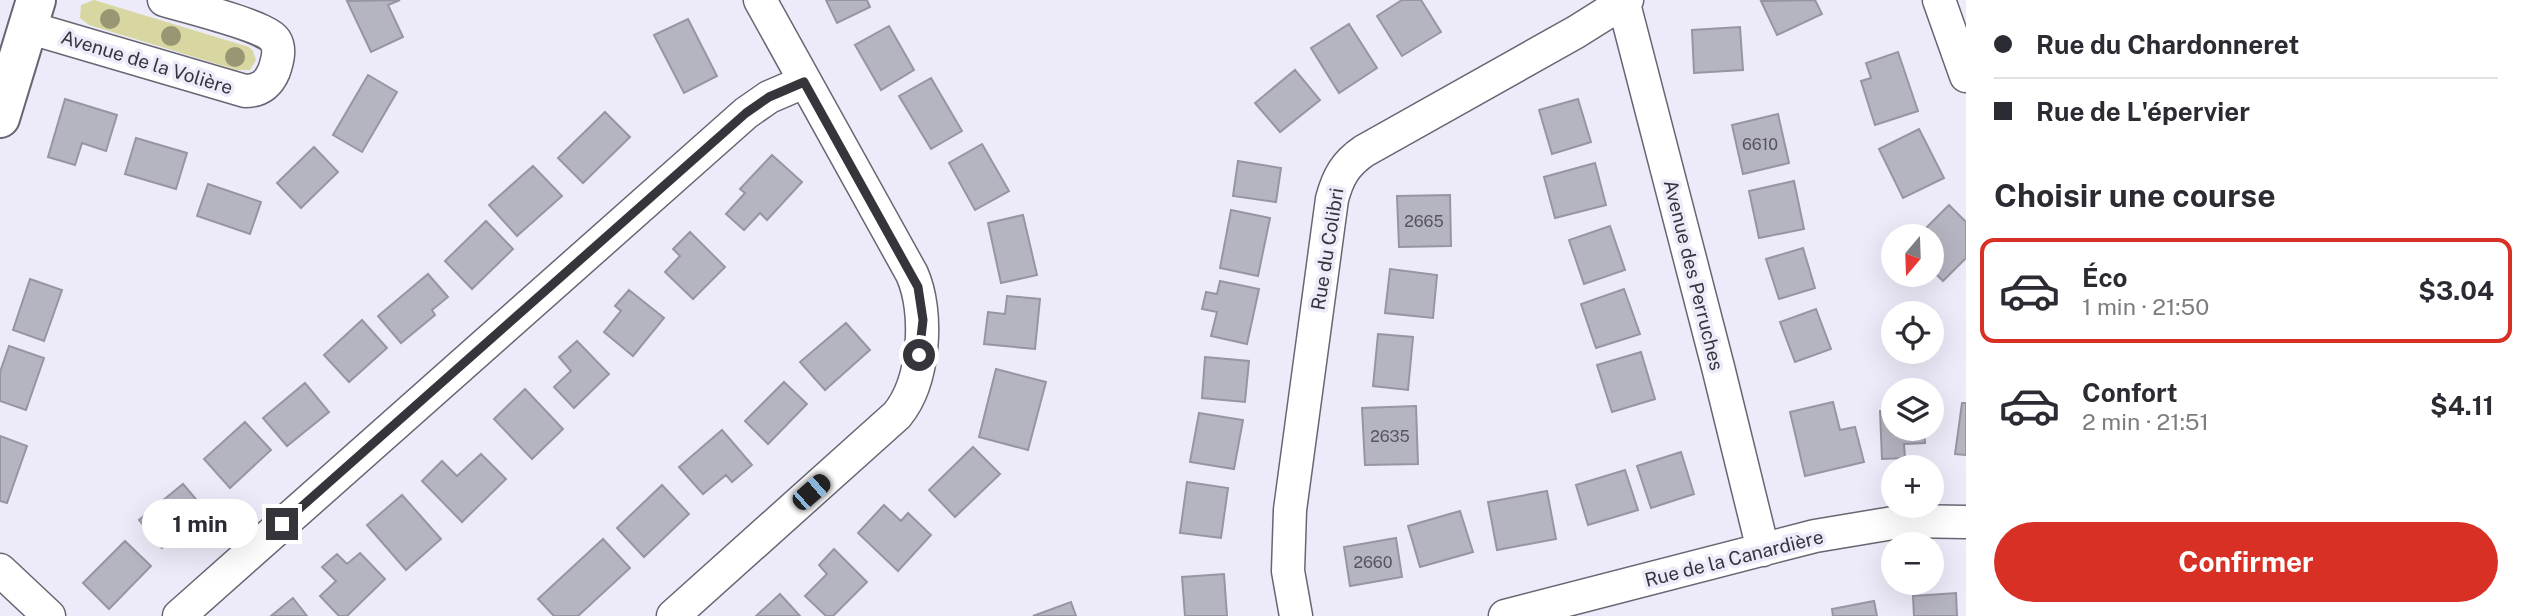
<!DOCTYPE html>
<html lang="fr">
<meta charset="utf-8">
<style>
:root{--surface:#fff;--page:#f7f7f7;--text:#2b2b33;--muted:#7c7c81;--line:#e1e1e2;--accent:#d93025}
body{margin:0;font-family:"Public Sans",sans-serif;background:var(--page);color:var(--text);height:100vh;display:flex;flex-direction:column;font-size:26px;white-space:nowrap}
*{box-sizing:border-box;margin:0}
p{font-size:23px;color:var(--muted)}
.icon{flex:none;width:38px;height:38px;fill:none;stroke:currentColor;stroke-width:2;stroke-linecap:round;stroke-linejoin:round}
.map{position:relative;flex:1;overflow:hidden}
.side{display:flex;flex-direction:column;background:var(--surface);width:560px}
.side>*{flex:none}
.guide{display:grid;align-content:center;height:154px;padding:0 28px;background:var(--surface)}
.needle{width:46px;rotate:199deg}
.buttons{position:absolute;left:1881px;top:224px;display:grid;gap:14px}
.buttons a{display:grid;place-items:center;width:63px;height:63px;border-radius:50%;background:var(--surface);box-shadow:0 7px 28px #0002;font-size:35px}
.end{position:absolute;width:32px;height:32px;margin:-16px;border:9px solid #36353b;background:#fff;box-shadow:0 0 0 4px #fff}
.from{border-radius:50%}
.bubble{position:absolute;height:49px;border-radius:24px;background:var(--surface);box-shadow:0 7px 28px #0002;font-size:23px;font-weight:700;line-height:49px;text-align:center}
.car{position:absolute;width:21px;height:42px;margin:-21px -10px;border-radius:9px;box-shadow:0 0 5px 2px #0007;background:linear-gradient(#222 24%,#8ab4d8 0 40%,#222 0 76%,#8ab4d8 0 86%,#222 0)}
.guide b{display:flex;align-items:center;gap:24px;height:66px;font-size:26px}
.guide b+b{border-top:2px solid var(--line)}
.guide i{width:18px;height:18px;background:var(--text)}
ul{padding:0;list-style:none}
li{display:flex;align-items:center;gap:21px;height:105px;margin:0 14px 10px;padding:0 14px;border:4px solid transparent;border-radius:14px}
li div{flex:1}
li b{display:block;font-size:26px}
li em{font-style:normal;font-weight:700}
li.on{border-color:var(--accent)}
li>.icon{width:63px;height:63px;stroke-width:1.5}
h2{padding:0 28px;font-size:32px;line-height:84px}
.cta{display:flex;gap:14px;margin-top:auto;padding:14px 28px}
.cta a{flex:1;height:80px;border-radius:42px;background:var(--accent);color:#fff;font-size:28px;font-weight:700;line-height:80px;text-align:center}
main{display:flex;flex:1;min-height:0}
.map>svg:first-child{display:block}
.green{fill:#d8d7a2}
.building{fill:#b5b4c1;stroke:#9695a1;stroke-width:2}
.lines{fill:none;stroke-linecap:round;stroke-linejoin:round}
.minor-casing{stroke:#676672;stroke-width:35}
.tertiary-casing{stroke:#676672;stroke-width:42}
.minor{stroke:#fff;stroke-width:32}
.tertiary{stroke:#fff;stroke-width:38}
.tree{fill:#989673}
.route{stroke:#36353b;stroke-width:9}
.labels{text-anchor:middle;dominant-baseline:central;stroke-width:7;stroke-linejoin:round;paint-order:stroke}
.number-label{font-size:16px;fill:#56555c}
.street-label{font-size:19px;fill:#36353b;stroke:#edebf9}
</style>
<main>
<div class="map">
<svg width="1966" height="616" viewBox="0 0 1966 616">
<rect width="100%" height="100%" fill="#edebf9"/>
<path class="green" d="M94,0L249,47L253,51L256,60L250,70H237L89,25L80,18L81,5Z"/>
<path class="building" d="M400,0L388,5L403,37L371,52L347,1Z
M826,0H867L870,7L837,23Z
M1402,0H1421L1441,32L1402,56L1377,16Z
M1815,0L1822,14L1777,35L1761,1Z
M688,19L717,76L684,93L654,35Z
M1349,24L1377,68L1339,93L1311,48Z
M889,26L914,70L881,90L855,45Z
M1740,27L1743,70L1694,73L1692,30Z
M1898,52L1918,111L1875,125L1861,81L1871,78L1866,63Z
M1295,70L1320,100L1280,132L1255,103Z
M368,75L397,92L362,152L333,135Z
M931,78L962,131L931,149L899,96Z
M65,99L117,115L106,151L82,143L75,165L48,157Z
M1578,99L1591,142L1552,154L1539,110Z
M605,112L630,137L583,183L558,158Z
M1778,114L1789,163L1743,174L1732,125Z
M1919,129L1944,178L1903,198L1879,149Z
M136,138L187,153L176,189L125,174Z
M982,144L1009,191L975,210L949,163Z
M314,147L338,172L301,208L277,183Z
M772,155L802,182L767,220L760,213L744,230L726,214L745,193L740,189Z
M1238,161L1281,168L1276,202L1233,196Z
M1595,163L1606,205L1555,218L1544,177Z
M533,166L562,196L517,236L489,205Z
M1794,181L1804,229L1759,238L1749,191Z
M208,184L261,202L250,234L197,216Z
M1450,195L1451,246L1399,247L1397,196Z
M1949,205L1966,222V258L1943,281L1932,270V258L1935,254L1932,251V236H1918Z
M1231,210L1270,218L1258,276L1220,268Z
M1023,215L1037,275L1001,283L988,223Z
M486,221L513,249L472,289L445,261Z
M1610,226L1625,270L1584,284L1569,240Z
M690,232L725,267L693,299L665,272L680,256L673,249Z
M1803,248L1815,288L1779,299L1766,259Z
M1390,269L1437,275L1433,318L1385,313Z
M428,274L448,297L432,310L435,315L401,343L378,316Z
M30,279L62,290L44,341L13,330Z
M1220,281L1259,289L1247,344L1211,336L1217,312L1202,309L1206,292L1217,294Z
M1624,289L1640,334L1596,348L1581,304Z
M629,290L664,318L633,356L604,332L621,311L615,306Z
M1007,296L1040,299L1035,349L984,344L988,312L1005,314Z
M1816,309L1831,349L1795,362L1780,322Z
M362,320L387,348L349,382L324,355Z
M846,323L870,350L825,390L800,362Z
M1378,334L1413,337L1408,390L1373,386Z
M577,341L609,374L574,408L554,387L571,371L559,357Z
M9,346L44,358L26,410L0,401V372Z
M1641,352L1655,399L1612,412L1597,365Z
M1205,357L1249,361L1245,402L1202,398Z
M996,369L1046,382L1028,450L979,437Z
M784,382L807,404L768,444L745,421Z
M305,383L329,412L287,446L263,418Z
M525,389L563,429L532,459L494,419Z
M1833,402L1840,430L1855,427L1864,462L1805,476L1790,412Z
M1962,403H1966V455L1955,454Z
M1416,406L1418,464L1365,465L1362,408Z
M1880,411H1894V429H1924L1925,443L1904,444L1905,458L1882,459Z
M1199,413L1243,420L1234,469L1190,462Z
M245,422L271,450L230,488L204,459Z
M722,430L752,465L732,482L726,475L703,494L679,467Z
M0,436L27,446L7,503L0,501Z
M973,447L1000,474L955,517L929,490Z
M1681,452L1694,494L1651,508L1637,466Z
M481,454L506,479L462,522L422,481L442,461L457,476Z
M1625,470L1638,510L1588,525L1576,485Z
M1187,482L1228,488L1221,538L1180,533Z
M183,484L206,511L162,548L139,520Z
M662,485L689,514L644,557L617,528Z
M1547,491L1556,539L1497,550L1488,502Z
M402,495L441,539L406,570L367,525Z
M884,505L901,521L908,513L931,535L898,571L858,533Z
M1460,511L1473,552L1420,567L1408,526Z
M1396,538L1402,577L1350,586L1344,547Z
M603,539L630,568L578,616H554L538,599Z
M125,541L151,566L109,609L83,583Z
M834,549L867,582L833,616H826L805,596L827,574L819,565Z
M360,553L385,579L347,616H339L320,596L336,581L322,567L337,554L347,564Z
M1224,574L1227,616H1185L1182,577Z
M1956,593L1957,616H1914L1913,596Z
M780,594L800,616H756Z
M293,598L307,616H271Z
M1874,601L1877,616H1833L1832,609Z
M1071,602L1076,616H1033Z"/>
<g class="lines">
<defs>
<path id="minor" d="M1623,0L1718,367L1763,550
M1939,0L1966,76
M27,27L245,91C259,91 268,85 274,71C277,62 281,49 275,40C266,26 184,6 164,0
M0,570L49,616
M179,616L746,113L769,97L804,82
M673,616L897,415C925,381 929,312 912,274L760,0
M1296,616L1288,571L1290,510L1332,199C1338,177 1345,164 1364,151L1576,32L1627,0
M1505,616L1815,536L1905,521L1966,522"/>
<path id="tertiary" d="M0,118L36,0"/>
</defs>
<use href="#minor" class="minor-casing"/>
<use href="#tertiary" class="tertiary-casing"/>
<use href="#minor" class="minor"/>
<use href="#tertiary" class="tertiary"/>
</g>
<g class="tree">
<circle cx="110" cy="19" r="10"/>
<circle cx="171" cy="36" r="10"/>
<circle cx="235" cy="57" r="10"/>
</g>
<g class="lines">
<path class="route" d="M282,524L746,113L769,97L804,82L918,287L923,320L919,355"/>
</g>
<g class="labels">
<g class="number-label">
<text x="1760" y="144">6610</text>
<text x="1424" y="221">2665</text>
<text x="1390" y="436">2635</text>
<text x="1373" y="562">2660</text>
</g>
<g class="street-label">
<text transform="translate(147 62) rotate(17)">Avenue de la Volière</text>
<text transform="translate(1327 249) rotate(-81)">Rue du Colibri</text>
<text transform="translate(1694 275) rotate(76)">Avenue des Perruches</text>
<text transform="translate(1734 558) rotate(-14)">Rue de la Canardière</text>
</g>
</g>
</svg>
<div class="buttons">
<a><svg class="needle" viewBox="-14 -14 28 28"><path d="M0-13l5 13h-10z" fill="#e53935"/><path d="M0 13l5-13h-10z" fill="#7c7c81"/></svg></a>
<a><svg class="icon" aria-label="locate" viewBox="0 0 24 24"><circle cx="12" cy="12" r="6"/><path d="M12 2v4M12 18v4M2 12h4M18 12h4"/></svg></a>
<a><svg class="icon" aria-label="layers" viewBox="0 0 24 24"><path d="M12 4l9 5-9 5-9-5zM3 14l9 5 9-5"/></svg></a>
<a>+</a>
<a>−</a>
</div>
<i class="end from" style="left:919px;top:355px"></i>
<i class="end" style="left:282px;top:524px"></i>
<div class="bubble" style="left:142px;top:499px;width:116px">1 min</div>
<i class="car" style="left:811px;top:492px;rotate:49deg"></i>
</div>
<section class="side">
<div class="guide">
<b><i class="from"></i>Rue du Chardonneret</b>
<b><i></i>Rue de L'épervier</b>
</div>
<h2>Choisir une course</h2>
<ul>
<li class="on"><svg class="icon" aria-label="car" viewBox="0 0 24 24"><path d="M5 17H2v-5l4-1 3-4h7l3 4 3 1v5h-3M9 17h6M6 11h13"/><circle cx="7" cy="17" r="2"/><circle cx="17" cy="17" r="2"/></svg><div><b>Éco</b><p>1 min · 21:50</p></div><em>$3.04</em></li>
<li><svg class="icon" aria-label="car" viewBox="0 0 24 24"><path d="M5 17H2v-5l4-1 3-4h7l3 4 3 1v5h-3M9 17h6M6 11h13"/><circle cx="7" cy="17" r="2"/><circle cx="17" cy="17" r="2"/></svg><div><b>Confort</b><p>2 min · 21:51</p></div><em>$4.11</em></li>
</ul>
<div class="cta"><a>Confirmer</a></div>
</section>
</main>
